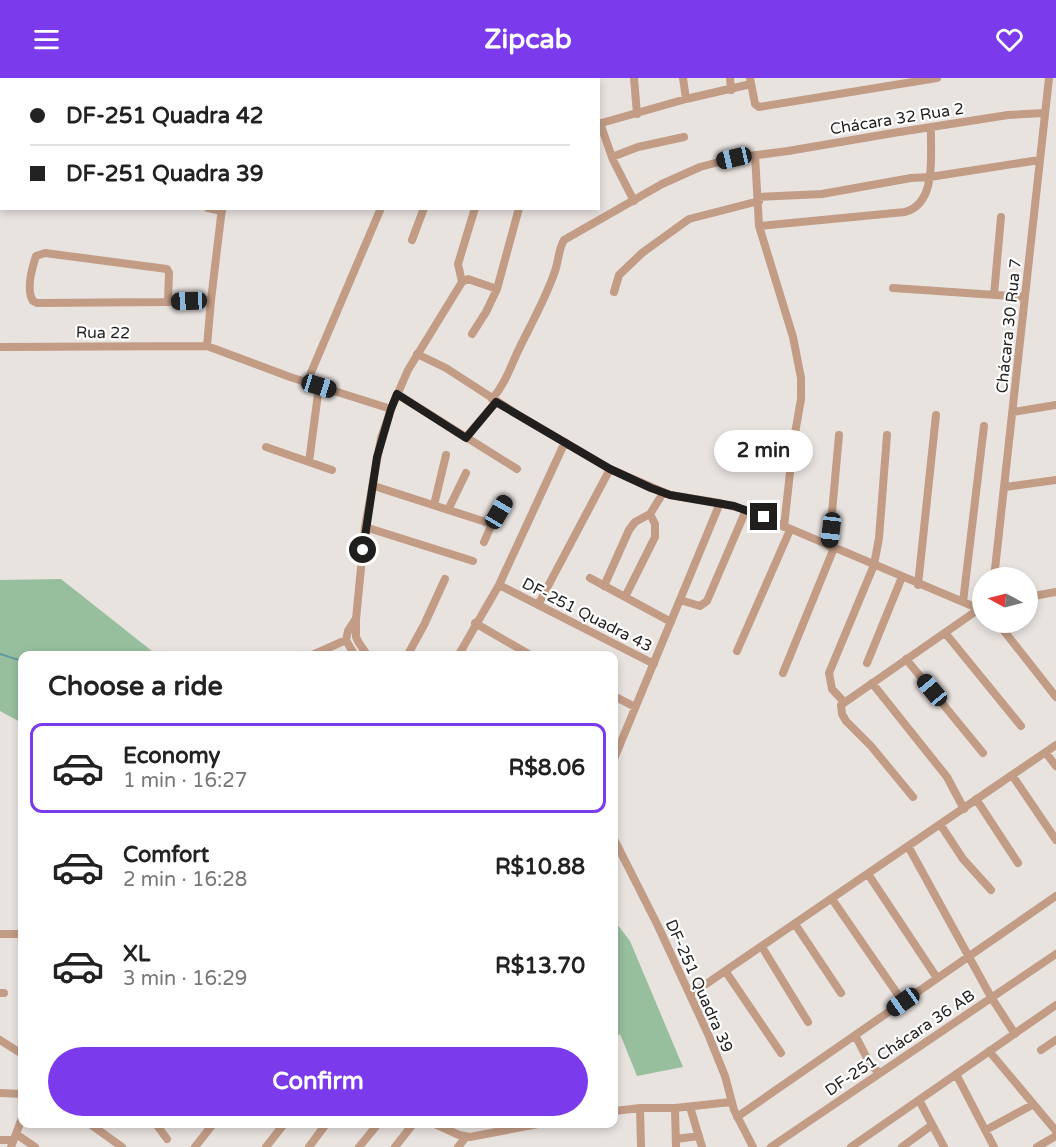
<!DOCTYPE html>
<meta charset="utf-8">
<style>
:root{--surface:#fff;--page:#f6f6f6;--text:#222;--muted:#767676;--line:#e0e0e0;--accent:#7c3aed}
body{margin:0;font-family:"Varela Round",sans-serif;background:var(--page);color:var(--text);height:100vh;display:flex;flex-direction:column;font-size:22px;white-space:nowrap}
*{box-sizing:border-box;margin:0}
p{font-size:20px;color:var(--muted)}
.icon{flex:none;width:33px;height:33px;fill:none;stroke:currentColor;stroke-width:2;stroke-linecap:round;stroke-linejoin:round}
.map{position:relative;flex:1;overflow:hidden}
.side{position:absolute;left:18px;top:573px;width:600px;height:477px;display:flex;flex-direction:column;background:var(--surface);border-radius:12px;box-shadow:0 3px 9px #0003}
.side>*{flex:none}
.top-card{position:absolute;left:0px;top:0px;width:600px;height:132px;box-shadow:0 3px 9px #0003;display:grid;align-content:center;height:132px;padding:0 30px;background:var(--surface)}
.needle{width:39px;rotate:277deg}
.buttons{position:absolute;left:972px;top:489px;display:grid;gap:12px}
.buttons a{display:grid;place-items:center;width:66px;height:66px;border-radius:50%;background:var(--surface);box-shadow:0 3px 9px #0003;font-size:30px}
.end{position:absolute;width:27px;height:27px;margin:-14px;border:8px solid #211f1e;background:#fff;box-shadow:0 0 0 3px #fff}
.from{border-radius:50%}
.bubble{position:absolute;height:42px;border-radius:21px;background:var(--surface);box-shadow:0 3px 9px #0003;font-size:20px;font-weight:800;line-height:42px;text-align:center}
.car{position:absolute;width:18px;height:36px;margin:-18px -9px;border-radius:8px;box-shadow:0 0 4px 2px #0007;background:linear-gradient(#222 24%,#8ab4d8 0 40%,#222 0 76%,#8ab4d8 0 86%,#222 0)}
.top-card b{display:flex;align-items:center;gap:21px;height:57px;font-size:22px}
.top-card b+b{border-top:2px solid var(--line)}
.top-card i{width:15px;height:15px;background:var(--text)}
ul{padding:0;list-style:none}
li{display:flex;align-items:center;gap:18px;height:90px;margin:0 12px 9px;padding:0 18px;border:3px solid transparent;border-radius:12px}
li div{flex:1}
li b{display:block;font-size:22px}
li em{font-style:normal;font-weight:800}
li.active{border-color:var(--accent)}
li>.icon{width:54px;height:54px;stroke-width:1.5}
h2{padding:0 30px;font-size:27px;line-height:72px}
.action{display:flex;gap:12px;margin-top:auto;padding:12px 30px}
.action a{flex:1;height:69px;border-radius:36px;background:var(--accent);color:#fff;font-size:24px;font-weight:800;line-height:69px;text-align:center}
header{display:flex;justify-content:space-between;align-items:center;height:78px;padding:0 30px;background:var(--accent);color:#fff;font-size:27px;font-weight:800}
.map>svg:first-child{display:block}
.green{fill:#b8d3bc}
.forest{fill:#97bf9d}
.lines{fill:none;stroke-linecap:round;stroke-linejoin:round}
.stream{stroke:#5e9ca1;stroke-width:2}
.minor{stroke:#c29c85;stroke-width:8}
.route{stroke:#211f1e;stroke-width:8}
.labels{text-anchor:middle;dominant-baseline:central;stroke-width:4.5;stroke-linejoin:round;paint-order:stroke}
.street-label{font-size:16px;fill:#211f1e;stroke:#fff}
</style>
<header><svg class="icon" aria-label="menu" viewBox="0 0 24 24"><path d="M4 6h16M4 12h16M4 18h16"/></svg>Zipcab<svg class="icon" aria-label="heart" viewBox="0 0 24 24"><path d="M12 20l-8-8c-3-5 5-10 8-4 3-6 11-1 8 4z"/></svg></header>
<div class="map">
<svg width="1056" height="1069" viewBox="0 0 1056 1069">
<rect width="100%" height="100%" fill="#e9e3e0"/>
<path class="green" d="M32,0H228L32,1Z"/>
<path class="forest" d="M61,501L157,577L22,578V645L0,633V502Z
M614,842L630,863L683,989L637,998L620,956L614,960Z"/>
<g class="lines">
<path class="stream" d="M0,576L22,583"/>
<path class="minor" d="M412,0L425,2
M537,0V2
M586,0V2
M634,0L637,36
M683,0L686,21
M730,0L731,12
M750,0L755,26L759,29L937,0
M16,2L17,0
M242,2V0
M295,2L296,0
M600,45L613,82L634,123
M598,46L686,21L751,6
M755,77L759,148L793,259L801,300V321L793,367L784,449
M612,79L638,69L684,59
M0,87L2,88
M759,119L822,116L911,100L930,99L1039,82
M0,122L2,111
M208,130L222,133
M475,130L458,186L462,204L468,201L497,211
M759,148L905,134C938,125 930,75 931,49
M412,162L424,130
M45,175L167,191L169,195L168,224L37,225L33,223C26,212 32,190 36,178Z
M893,210L1025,219
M614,214L619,197L642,175L689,141L759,123
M994,217L1001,139
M168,224L211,222L222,130
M472,256L486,234L497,211L519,130
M207,268L211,222
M0,269L207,268L290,299L391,331
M417,276L446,290L520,338L610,391L670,417L720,425L746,432L982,532
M307,304L381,130
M397,316L517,391
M492,321C505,306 510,290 518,273C531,246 546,220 555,193C559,182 558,172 564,162L662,106L700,89L734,80L788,73L893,55L1008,37L1044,35
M1013,334L1056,327
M466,359L496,324
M266,369L332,392
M309,384L319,308
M374,408L492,446
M1005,409L1056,402
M434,427L446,377
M448,432L466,395
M365,449L473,483
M484,464L492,446L506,422
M829,468L839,357
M590,500L671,544
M994,500L1049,0
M499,507L654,586
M918,507L936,337
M604,508L629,452L635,444L650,436L663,415
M625,519L655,459V446L650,436
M1028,519L1056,514
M680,522L700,528L707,523L746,432
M963,524L984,348
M538,527L610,391
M355,542L348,553L346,562L355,578
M997,544L1056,619
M475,545L532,578
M946,556L1021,648
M737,573L790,452
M310,578L346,562
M368,578L359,565L356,559V541L365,449L381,360L391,331L408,292L462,204
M407,578L424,547L445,501
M458,578L499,507L565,364
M906,581L983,675
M867,585L902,499
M783,595L834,470
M872,605L947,699L964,731
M614,618L635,629
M844,624L832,611L829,595L874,487L879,460L887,357
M1046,675L1056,688
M614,681L720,425
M1012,697L1056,762
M913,719L871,668L846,643L842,636L841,627L979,531
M976,721L1018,785
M940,746L963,781L991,812
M614,761L658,848L708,956L725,998L734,1032L753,1069
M908,768L991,919L1015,956
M868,796L937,900
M832,821L903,924
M795,846L841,915
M0,856H22
M762,869L808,944
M726,894L781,975
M0,915H4
M690,917L1056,667
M855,957L870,986L879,995
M0,962L22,976
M1041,972L1056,962
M989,973L1056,1053
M956,996L994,1069
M0,1015L22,1016
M919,1022L944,1069
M690,1029L702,1069
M640,1030L641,1069
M675,1030L676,1069
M614,1033L640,1030H675L731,1024
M737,1039L1056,818
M90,1046L122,1069
M156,1046L167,1061
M435,1046L459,1057L470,1059L538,1046
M986,1052L1032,1027
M16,1056L35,1069
M676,1061L699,1058
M0,1062H13
M11,1069L22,1040
M195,1069L213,1046
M266,1069L284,1046
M309,1069L326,1046
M359,1069L378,1046
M395,1069L413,1046
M458,1069L466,1059
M771,1069L1056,876
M851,1069L1056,927
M902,1069L932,1047
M1037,1069L1056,1058"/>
</g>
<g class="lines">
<path class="route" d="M363,472L377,379L391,331L397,316L466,360L496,324L610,391L651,410L670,417L734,428L764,439"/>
</g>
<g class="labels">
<g class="street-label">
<text transform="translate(897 41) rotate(-9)">Chácara 32 Rua 2</text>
<text transform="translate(1009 248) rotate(-84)">Chácara 30 Rua 7</text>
<text transform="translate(103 255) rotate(1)">Rua 22</text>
<text transform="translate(587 537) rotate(27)">DF-251 Quadra 43</text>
<text transform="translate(699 908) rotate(66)">DF-251 Quadra 39</text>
<text transform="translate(900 965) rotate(-34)">DF-251 Chácara 36 AB</text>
</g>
</g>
</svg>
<div class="buttons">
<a><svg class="needle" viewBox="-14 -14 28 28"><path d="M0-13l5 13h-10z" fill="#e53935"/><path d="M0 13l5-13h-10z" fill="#767676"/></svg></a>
</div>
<i class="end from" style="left:363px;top:472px"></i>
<i class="end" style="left:764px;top:439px"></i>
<div class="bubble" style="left:714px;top:352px;width:99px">2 min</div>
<i class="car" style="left:734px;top:80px;rotate:257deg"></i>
<i class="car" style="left:189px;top:223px;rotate:268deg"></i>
<i class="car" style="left:319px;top:308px;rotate:107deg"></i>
<i class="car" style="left:499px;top:434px;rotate:30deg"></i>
<i class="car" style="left:831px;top:452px;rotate:187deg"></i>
<i class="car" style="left:932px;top:612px;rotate:320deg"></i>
<i class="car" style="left:903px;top:924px;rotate:235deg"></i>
<div class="top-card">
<b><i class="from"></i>DF-251 Quadra 42</b>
<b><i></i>DF-251 Quadra 39</b>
</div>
<section class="side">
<h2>Choose a ride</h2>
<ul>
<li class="active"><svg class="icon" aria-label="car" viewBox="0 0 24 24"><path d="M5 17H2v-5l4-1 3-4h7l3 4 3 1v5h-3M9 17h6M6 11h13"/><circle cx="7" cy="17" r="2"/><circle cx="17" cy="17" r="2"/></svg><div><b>Economy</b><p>1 min · 16:27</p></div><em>R$8.06</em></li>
<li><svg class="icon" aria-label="car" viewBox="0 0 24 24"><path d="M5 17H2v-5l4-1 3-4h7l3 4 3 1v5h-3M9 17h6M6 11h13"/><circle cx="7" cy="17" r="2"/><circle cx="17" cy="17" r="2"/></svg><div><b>Comfort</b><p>2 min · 16:28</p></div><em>R$10.88</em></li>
<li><svg class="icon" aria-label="car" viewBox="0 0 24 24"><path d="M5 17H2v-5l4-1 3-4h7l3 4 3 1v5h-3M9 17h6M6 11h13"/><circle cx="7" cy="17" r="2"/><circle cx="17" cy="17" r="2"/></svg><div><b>XL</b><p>3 min · 16:29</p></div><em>R$13.70</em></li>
</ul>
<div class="action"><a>Confirm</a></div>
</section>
</div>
